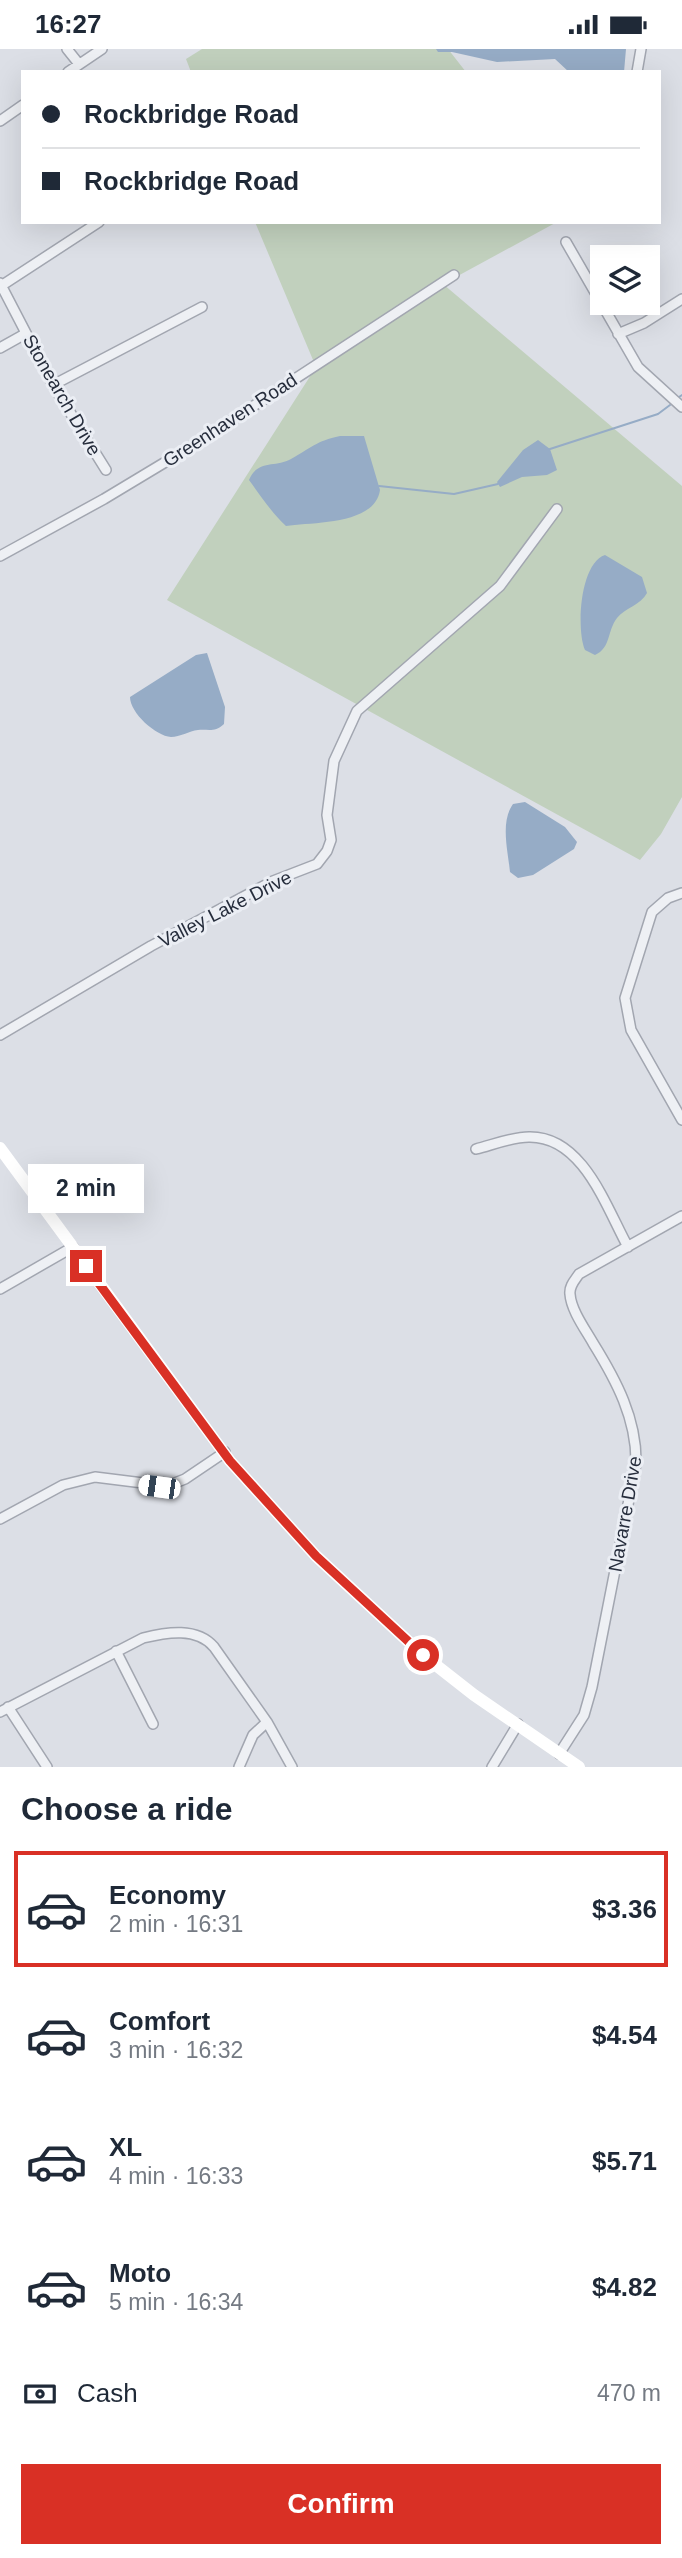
<!DOCTYPE html>
<meta charset="utf-8">
<style>
:root{--surface:#fff;--page:#f2f2f3;--text:#1f2937;--muted:#747a83;--line:#e0e1e3;--accent:#d93025}
body{margin:0;font-family:Arial,sans-serif;background:var(--page);color:var(--text);height:100vh;display:flex;flex-direction:column;font-size:26px;white-space:nowrap}
*{box-sizing:border-box;margin:0}
p{font-size:23px;color:var(--muted)}
.icon{flex:none;width:38px;height:38px;fill:none;stroke:currentColor;stroke-width:2;stroke-linecap:round;stroke-linejoin:round}
.map{position:relative;height:1718px;overflow:hidden}
.panel{display:flex;flex-direction:column;background:var(--surface);flex:1}
.panel>*{flex:none}
.hud{position:absolute;left:21px;top:21px;width:640px;height:154px;border-radius:0px;box-shadow:0 7px 28px #0002;display:grid;align-content:center;height:154px;padding:0 21px;background:var(--surface)}
.fabs{position:absolute;left:590px;top:196px;display:grid;gap:14px}
.fabs a{display:grid;place-items:center;width:70px;height:70px;border-radius:0px;background:var(--surface);box-shadow:0 7px 28px #0002;font-size:35px}
.end{position:absolute;width:32px;height:32px;margin:-16px;border:9px solid #d93025;background:#fff;box-shadow:0 0 0 4px #fff}
.from{border-radius:50%}
.bubble{position:absolute;height:49px;border-radius:0px;background:var(--surface);box-shadow:0 7px 28px #0002;font-size:23px;font-weight:700;line-height:49px;text-align:center}
.car{position:absolute;width:21px;height:42px;margin:-21px -10px;border-radius:9px;box-shadow:0 0 5px 2px #0007;background:linear-gradient(#fff 24%,#345 0 40%,#fff 0 76%,#345 0 86%,#fff 0)}
.hud b{display:flex;align-items:center;gap:24px;height:66px;font-size:26px}
.hud b+b{border-top:2px solid var(--line)}
.hud i{width:18px;height:18px;background:var(--text)}
ul{padding:0;list-style:none}
li{display:flex;align-items:center;gap:21px;height:116px;margin:0 14px 10px;padding:0 7px;border:4px solid transparent;border-radius:0px}
li div{flex:1}
li b{display:block;font-size:26px}
li em{font-style:normal;font-weight:700}
li.selected{border-color:var(--accent)}
li>.icon{width:63px;height:63px;stroke-width:1.5}
h2{padding:0 21px;font-size:32px;line-height:84px}
.pay{display:flex;align-items:center;gap:18px;height:77px;padding:0 21px;font-size:26px}
.pay p{margin-inline-start:auto}
.button{display:flex;gap:14px;margin-top:auto;padding:14px 21px}
.button a{flex:1;height:80px;border-radius:0px;background:var(--accent);color:#fff;font-size:28px;font-weight:700;line-height:80px;text-align:center}
.status{display:flex;justify-content:space-between;align-items:center;height:49px;padding:0 35px;background:var(--surface);direction:ltr}
.status svg{height:19px;fill:currentColor}
.map>svg:first-child{display:block}
.green{fill:#c1d0bd}
.water{fill:#96acc6}
.lines{fill:none;stroke-linecap:round;stroke-linejoin:round}
.stream{stroke:#96acc6;stroke-width:2}
.minor-casing{stroke:#a2a6b0;stroke-width:12}
.minor{stroke:#eef0f4;stroke-width:9}
.secondary{stroke:#fff;stroke-width:12}
.route{stroke:#d93025;stroke-width:9}
.labels{text-anchor:middle;dominant-baseline:central;stroke-width:6;stroke-linejoin:round;paint-order:stroke}
.street-label{font-size:19px;fill:#262d3c;stroke:#ebeef4}
</style>
<div class="status"><b>16:27</b><svg viewBox="0 0 49 12"><path d="M0 12V9h3v3zM5 12V6h3v6zM10 12V3h3v9zM15 12V0h3v12zM26 1h20v11H26zM47 4h2v5h-2z"/></svg></div>
<div class="map">
<svg width="682" height="1718" viewBox="0 0 682 1718">
<rect width="100%" height="100%" fill="#dcdfe6"/>
<path class="green" d="M202,0H448L466,23H191L186,10Z
M255,173H557L443,235L682,437V748L661,785L640,811L167,551L316,318Z"/>
<path class="water" d="M436,0H626L624,23H569L555,10L497,13L452,3H438Z
M340,387H364L380,441C375,476 313,473 286,477C271,463 260,446 249,431C258,410 275,419 291,410C311,399 316,392 340,387Z
M538,391L550,400L557,421L547,426L522,428L500,438L497,433L523,401Z
M605,506L642,528L647,544C641,556 625,559 617,569C607,582 611,599 595,606L585,601C576,580 580,514 605,506Z
M207,604L225,658L224,675C214,684 209,680 198,681C189,682 180,688 171,688C156,687 130,664 130,648L196,606Z
M525,753L565,778L577,793L574,800L533,826L518,829L510,823C508,802 500,773 513,755Z"/>
<g class="lines">
<path class="stream" d="M679,348L682,346
M550,400L658,365L670,356
M379,437L454,445L498,435"/>
<defs>
<path id="minor" d="M67,0L79,15
M68,23L102,0
M637,23L641,0
M0,72L23,56
M566,193L638,318L682,358
M0,234L53,336L106,421
M1,237L99,173
M618,285L644,274L682,250
M0,299L25,285
M53,336L202,258
M0,507L104,450L197,394L454,226
M682,844L668,849L652,863L625,949L631,981L682,1071
M0,986L151,897L273,832L317,815L327,802L331,791L327,766L334,712L357,662L500,537L557,460
M476,1100C492,1096 512,1088 529,1088C583,1087 606,1158 628,1198
M0,1240L73,1198
M0,1470L63,1436L95,1428L167,1437L185,1430L225,1403
M116,1602L153,1675
M8,1658L47,1718
M0,1663L143,1589C167,1583 197,1578 214,1598L267,1673L292,1718
M559,1705L584,1666L592,1638L636,1415C637,1370 616,1331 593,1294C585,1280 571,1261 570,1245C569,1237 575,1231 579,1225L682,1167
M239,1718L253,1686L267,1673
M492,1718L518,1675"/>
</defs>
<use href="#minor" class="minor-casing"/>
<use href="#minor" class="minor"/>
<path class="secondary" d="M0,1099L230,1412L316,1507L423,1606L474,1646L579,1718"/>
</g>
<g class="lines">
<path class="route" d="M86,1217L230,1412L316,1507L423,1606"/>
</g>
<g class="labels">
<g class="street-label">
<text transform="translate(62 346) rotate(60)">Stonearch Drive</text>
<text transform="translate(230 371) rotate(-33)">Greenhaven Road</text>
<text transform="translate(225 860) rotate(-27)">Valley Lake Drive</text>
<text transform="translate(625 1465) rotate(-80)">Navarre Drive</text>
</g>
</g>
</svg>
<div class="fabs">
<a><svg class="icon" aria-label="layers" viewBox="0 0 24 24"><path d="M12 4l9 5-9 5-9-5zM3 14l9 5 9-5"/></svg></a>
</div>
<i class="end from" style="left:423px;top:1606px"></i>
<i class="end" style="left:86px;top:1217px"></i>
<div class="bubble" style="left:28px;top:1115px;width:116px">2 min</div>
<i class="car" style="left:159px;top:1438px;rotate:278deg"></i>
<div class="hud">
<b><i class="from"></i>Rockbridge Road</b>
<b><i></i>Rockbridge Road</b>
</div>
</div>
<section class="panel">
<h2>Choose a ride</h2>
<ul>
<li class="selected"><svg class="icon" aria-label="car" viewBox="0 0 24 24"><path d="M5 17H2v-5l4-1 3-4h7l3 4 3 1v5h-3M9 17h6M6 11h13"/><circle cx="7" cy="17" r="2"/><circle cx="17" cy="17" r="2"/></svg><div><b>Economy</b><p>2 min · 16:31</p></div><em>$3.36</em></li>
<li><svg class="icon" aria-label="car" viewBox="0 0 24 24"><path d="M5 17H2v-5l4-1 3-4h7l3 4 3 1v5h-3M9 17h6M6 11h13"/><circle cx="7" cy="17" r="2"/><circle cx="17" cy="17" r="2"/></svg><div><b>Comfort</b><p>3 min · 16:32</p></div><em>$4.54</em></li>
<li><svg class="icon" aria-label="car" viewBox="0 0 24 24"><path d="M5 17H2v-5l4-1 3-4h7l3 4 3 1v5h-3M9 17h6M6 11h13"/><circle cx="7" cy="17" r="2"/><circle cx="17" cy="17" r="2"/></svg><div><b>XL</b><p>4 min · 16:33</p></div><em>$5.71</em></li>
<li><svg class="icon" aria-label="car" viewBox="0 0 24 24"><path d="M5 17H2v-5l4-1 3-4h7l3 4 3 1v5h-3M9 17h6M6 11h13"/><circle cx="7" cy="17" r="2"/><circle cx="17" cy="17" r="2"/></svg><div><b>Moto</b><p>5 min · 16:34</p></div><em>$4.82</em></li>
</ul>
<div class="pay"><svg class="icon" aria-label="cash" viewBox="0 0 24 24"><path d="M3 7h18v10H3z"/><circle cx="12" cy="12" r="2"/></svg>Cash<p>470 m</p></div>
<div class="button"><a>Confirm</a></div>
</section>
